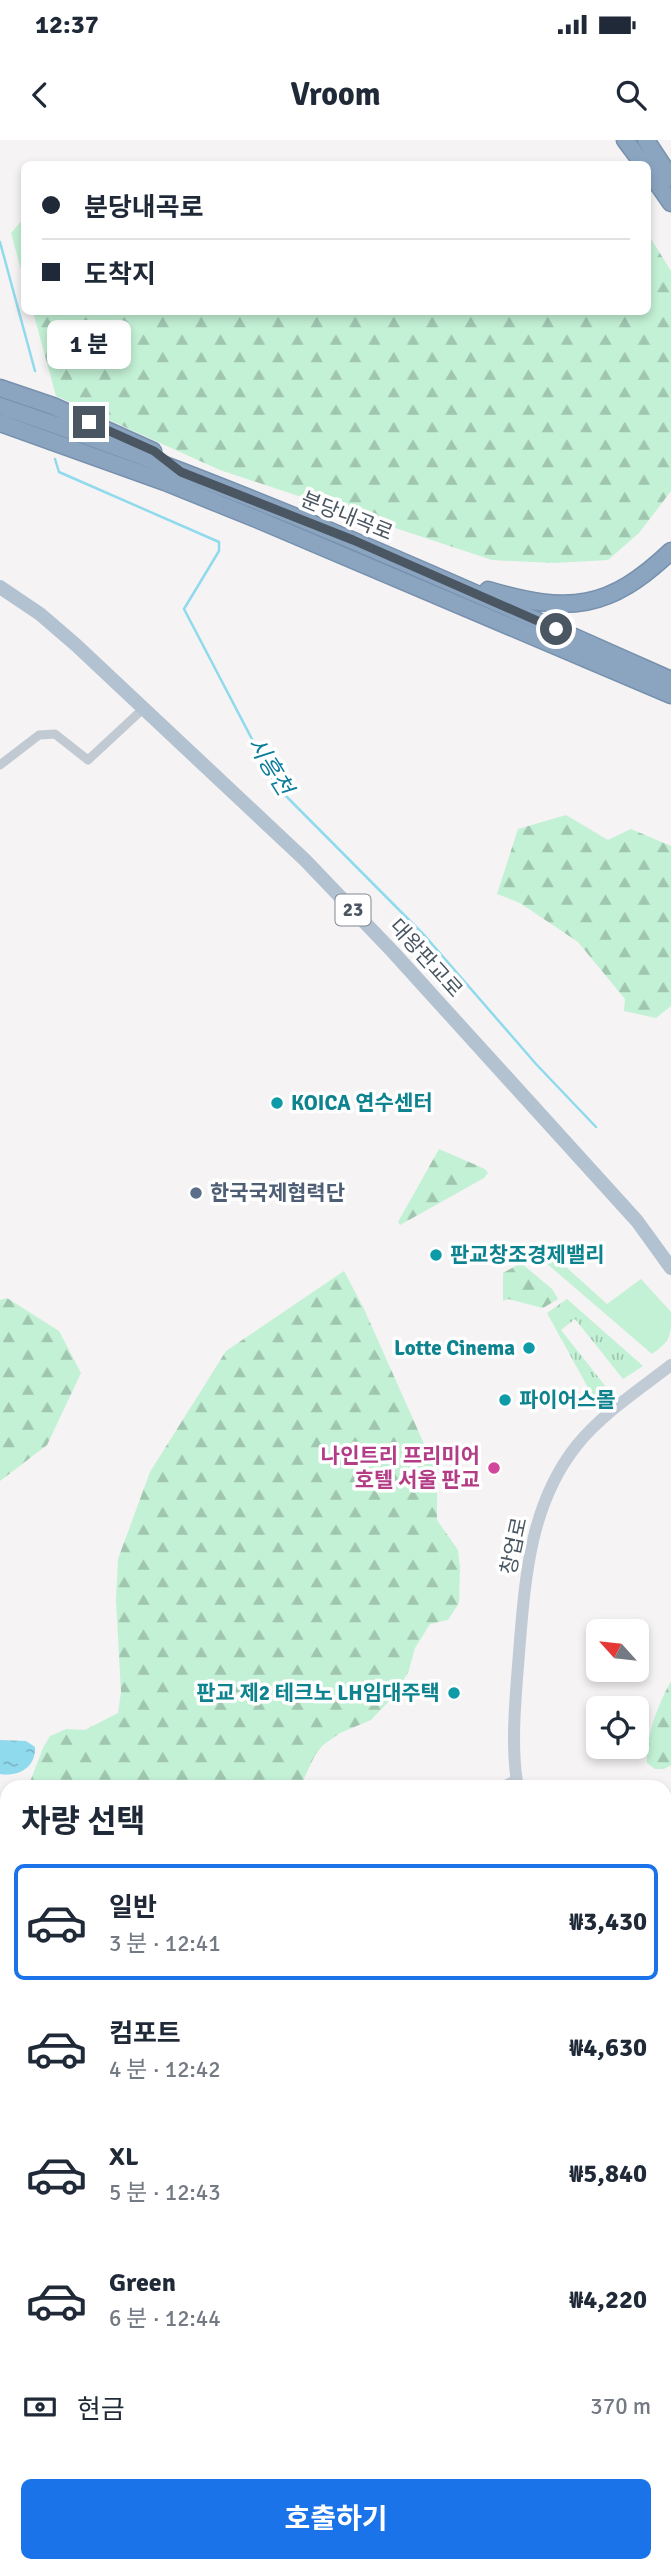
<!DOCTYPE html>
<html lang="ko">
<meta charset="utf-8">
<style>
:root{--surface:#fff;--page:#f6f6f7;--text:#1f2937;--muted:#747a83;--line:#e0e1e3;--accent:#1a73e8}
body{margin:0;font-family:Signika,"Noto Sans KR",sans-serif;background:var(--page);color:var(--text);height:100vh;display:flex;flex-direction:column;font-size:26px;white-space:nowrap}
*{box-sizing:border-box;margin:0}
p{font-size:23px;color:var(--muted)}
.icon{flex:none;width:38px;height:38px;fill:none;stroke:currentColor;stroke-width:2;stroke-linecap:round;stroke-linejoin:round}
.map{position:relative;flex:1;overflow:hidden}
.panel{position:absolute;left:0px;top:1640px;width:672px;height:793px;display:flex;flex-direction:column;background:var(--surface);border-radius:21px 21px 0 0;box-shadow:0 4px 10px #0003}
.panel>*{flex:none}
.guide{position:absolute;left:21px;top:21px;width:630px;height:154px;border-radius:10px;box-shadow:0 4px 10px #0003;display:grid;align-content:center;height:154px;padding:0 21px;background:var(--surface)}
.needle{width:46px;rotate:297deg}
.buttons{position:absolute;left:586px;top:1479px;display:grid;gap:14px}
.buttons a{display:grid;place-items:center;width:63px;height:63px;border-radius:10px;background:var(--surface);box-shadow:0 4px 10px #0003;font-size:35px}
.end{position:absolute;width:32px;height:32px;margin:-16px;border:9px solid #4a5661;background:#fff;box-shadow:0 0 0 4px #fff}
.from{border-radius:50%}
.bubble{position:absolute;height:49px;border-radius:10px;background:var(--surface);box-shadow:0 4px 10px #0003;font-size:23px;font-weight:700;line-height:49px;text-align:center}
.guide b{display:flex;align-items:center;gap:24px;height:66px;font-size:26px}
.guide b+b{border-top:2px solid var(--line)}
.guide i{width:18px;height:18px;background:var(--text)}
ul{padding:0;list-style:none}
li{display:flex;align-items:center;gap:21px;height:116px;margin:0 14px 10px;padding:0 7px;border:4px solid transparent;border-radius:10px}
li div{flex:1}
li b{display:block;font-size:26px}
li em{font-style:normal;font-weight:700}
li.current{border-color:var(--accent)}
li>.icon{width:63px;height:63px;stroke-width:1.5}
h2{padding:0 21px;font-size:32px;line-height:84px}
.pay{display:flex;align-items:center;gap:18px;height:77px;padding:0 21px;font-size:26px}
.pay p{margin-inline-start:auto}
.action{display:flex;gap:14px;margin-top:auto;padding:14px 21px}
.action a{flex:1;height:80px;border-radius:10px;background:var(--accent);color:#fff;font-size:28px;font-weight:700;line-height:80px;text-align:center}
.status{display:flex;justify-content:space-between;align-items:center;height:49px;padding:0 35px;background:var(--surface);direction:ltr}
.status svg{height:19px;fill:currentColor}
header{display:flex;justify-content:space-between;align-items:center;height:91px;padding:0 21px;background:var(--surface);font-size:32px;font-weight:700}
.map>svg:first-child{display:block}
.grass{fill:url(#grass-tufts)}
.forest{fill:url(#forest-firs)}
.park{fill:#c3f1d5}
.water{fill:url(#water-ripples)}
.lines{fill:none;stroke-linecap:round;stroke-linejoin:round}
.stream{stroke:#90daee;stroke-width:2.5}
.highway-casing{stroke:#7690ad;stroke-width:19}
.street{stroke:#c1cad2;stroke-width:9}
.secondary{stroke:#c1cbd6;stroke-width:12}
.primary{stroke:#b3c2d1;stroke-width:14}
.highway{stroke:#8ba5c1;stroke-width:16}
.route{stroke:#4a5661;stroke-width:9}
.culture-dot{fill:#0f9aa8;stroke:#fff;stroke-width:2.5}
.service-dot{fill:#5c6f8a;stroke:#fff;stroke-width:2.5}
.hotel-dot{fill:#d1479c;stroke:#fff;stroke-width:2.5}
.labels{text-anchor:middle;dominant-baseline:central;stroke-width:7;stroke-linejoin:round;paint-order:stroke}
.shield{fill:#fff;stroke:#808990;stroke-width:2}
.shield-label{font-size:19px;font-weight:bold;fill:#4a5661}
.street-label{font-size:21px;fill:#4a5661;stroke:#fff}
.culture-label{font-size:21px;font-weight:bold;fill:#0d838f;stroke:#fff;text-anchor:start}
.service-label{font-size:21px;font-weight:bold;fill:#4e5e75;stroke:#fff;text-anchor:start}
.hotel-label{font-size:21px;font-weight:bold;fill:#b23c85;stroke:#fff;text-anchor:end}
.water-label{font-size:23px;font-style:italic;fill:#0c7c9b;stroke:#fff}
</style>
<div class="status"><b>12:37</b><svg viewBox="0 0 49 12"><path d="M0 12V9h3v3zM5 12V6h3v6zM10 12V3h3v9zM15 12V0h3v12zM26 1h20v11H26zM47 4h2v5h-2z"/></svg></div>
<header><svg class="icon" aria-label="back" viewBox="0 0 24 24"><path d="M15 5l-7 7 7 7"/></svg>Vroom<svg class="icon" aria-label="search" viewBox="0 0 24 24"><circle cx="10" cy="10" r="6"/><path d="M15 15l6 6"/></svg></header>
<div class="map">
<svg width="671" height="2432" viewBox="0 0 671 2432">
<defs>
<pattern id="grass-tufts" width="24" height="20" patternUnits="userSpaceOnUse" patternTransform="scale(1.75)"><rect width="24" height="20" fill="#c3f1d5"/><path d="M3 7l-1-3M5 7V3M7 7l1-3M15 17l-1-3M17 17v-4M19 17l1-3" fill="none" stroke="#a0c6b0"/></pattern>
<pattern id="forest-firs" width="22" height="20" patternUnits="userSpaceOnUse" patternTransform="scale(1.75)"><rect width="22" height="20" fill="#c3f1d5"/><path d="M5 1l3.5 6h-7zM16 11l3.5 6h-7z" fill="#a0c6b0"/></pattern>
<pattern id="water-ripples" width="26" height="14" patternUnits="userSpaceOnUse" patternTransform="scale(1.75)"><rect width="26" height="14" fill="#90daee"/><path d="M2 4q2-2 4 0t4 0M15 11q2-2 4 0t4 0" fill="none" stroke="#78b4c4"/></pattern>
</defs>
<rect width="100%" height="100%" fill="#f5f3f3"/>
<path class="grass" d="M567,1159L643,1226L623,1239L575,1179L561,1190L610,1252L597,1264L547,1173Z"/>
<path class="forest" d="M24,78V141L11,93Z
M648,94L671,131V351L639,393L608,420L553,423L492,420L220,330L56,256L33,172H648Z
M566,675L608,700L631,689L671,706V866L656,878L624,871L625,859L578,802L520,763L497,754L518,689Z
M439,1009L485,1029L488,1033L484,1038L400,1085L398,1082Z
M521,1123L552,1149L558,1159L543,1168L508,1159L503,1161V1133Z
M344,1131L364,1169L437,1333V1380L458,1410L460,1428L459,1463L448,1480L430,1484L415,1508L408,1533L389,1561L371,1580L340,1593L323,1605L315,1615L300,1647H28L43,1608L50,1596L66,1589L85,1590L118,1573L121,1552L116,1460L118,1419L150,1332L226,1211Z
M7,1158L59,1191L81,1233L47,1305L0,1341V1160Z
M671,1541V1625L664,1629H655L647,1623C646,1595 658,1565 671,1541Z
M0,1820L7,1821V2426H56L31,2432H0Z
M665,1997L671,2002V2085L665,2086Z"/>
<path class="park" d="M547,1110L607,1164L641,1139L671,1172C671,1198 671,1200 652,1214L538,1116Z"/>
<path class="water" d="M0,1600L26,1601L35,1607C36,1627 19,1637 0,1634Z"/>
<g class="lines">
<path class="stream" d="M0,102L35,231
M55,319L59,332L219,402V411L184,469L277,647L425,796L536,924L596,987"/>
<defs>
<path id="highway" d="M625,0L643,24
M646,0L671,38
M648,30L671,63
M0,248L53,266L153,311
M0,266C229,342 451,442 671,540
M0,283L165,342L259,380L671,555
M488,450C569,474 609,470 671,411
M665,2302L671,2301
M665,2321L671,2319
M665,2351L671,2350
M665,2383L671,2382
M134,2432L165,2426
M272,2432L303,2426"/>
</defs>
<use href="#highway" class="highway-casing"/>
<path class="street" d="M0,625L39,595L55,594L88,620L144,568
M500,1647L516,1639
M665,1798L671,1788"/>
<path class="secondary" d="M518,1647C510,1608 516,1553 519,1513C525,1440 529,1365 577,1305C603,1273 639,1250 671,1225
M665,1822L671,1825"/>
<path class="primary" d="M0,447L40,474L76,505L305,720L393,812L637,1081L671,1128"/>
<use href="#highway" class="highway"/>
</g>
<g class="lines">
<path class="route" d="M89,282L154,311L181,332L353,400L556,489"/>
</g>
<g class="culture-dot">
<circle cx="277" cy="963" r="7"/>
<circle cx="436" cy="1115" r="7"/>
<circle cx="529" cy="1208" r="7"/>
<circle cx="505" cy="1260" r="7"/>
<circle cx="454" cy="1553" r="7"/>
</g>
<circle class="service-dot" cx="196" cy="1053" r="7"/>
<circle class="hotel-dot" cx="494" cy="1328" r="7"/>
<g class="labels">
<rect class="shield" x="335.5" y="754.5" width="35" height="31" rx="5"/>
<g class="shield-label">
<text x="353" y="770">23</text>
</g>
<g class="street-label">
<text transform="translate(347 376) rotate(22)">분당내곡로</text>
<text transform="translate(426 818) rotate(48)">대왕판교로</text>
<text transform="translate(514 1406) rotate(-78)">창업로</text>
</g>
<g class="culture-label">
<text x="291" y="963">KOICA 연수센터</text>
<text x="450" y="1115">판교창조경제밸리</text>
<text x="515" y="1208" text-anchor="end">Lotte Cinema</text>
<text x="519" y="1260">파이어스몰</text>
<text x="440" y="1553" text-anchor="end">판교 제2 테크노 LH임대주택</text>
</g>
<g class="service-label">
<text x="210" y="1053">한국국제협력단</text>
</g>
<g class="hotel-label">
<text x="480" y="1316">나인트리 프리미어<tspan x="480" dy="24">호텔 서울 판교</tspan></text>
</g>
<g class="water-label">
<text transform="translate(270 626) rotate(58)">시흥천</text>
</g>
</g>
</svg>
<div class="buttons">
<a><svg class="needle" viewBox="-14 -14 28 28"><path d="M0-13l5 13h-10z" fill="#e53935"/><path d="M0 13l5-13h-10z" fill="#747a83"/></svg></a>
<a><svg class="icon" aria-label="locate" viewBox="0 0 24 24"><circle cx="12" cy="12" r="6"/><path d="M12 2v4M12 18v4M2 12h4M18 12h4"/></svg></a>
</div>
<i class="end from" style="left:556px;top:489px"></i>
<i class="end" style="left:89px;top:282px"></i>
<div class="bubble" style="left:47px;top:180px;width:84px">1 분</div>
<div class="guide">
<b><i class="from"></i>분당내곡로</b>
<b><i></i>도착지</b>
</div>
<section class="panel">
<h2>차량 선택</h2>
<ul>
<li class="current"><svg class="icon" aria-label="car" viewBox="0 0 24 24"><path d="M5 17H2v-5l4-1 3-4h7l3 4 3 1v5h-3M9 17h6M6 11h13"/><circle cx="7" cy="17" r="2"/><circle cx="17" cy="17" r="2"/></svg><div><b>일반</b><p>3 분 · 12:41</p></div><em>₩3,430</em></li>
<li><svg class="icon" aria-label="car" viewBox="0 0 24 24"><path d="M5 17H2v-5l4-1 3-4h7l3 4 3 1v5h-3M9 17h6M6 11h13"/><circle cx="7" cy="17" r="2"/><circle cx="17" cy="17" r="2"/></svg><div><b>컴포트</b><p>4 분 · 12:42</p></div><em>₩4,630</em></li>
<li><svg class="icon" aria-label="car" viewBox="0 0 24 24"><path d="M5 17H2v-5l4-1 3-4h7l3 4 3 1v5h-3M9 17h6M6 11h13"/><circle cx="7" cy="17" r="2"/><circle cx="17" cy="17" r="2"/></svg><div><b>XL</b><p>5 분 · 12:43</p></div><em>₩5,840</em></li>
<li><svg class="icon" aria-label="car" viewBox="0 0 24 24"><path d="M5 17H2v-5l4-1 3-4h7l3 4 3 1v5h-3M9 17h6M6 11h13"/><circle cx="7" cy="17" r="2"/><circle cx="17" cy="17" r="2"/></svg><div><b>Green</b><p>6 분 · 12:44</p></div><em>₩4,220</em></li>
</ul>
<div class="pay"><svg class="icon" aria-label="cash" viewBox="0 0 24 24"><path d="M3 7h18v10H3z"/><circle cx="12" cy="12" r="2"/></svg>현금<p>370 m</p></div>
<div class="action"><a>호출하기</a></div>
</section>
</div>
